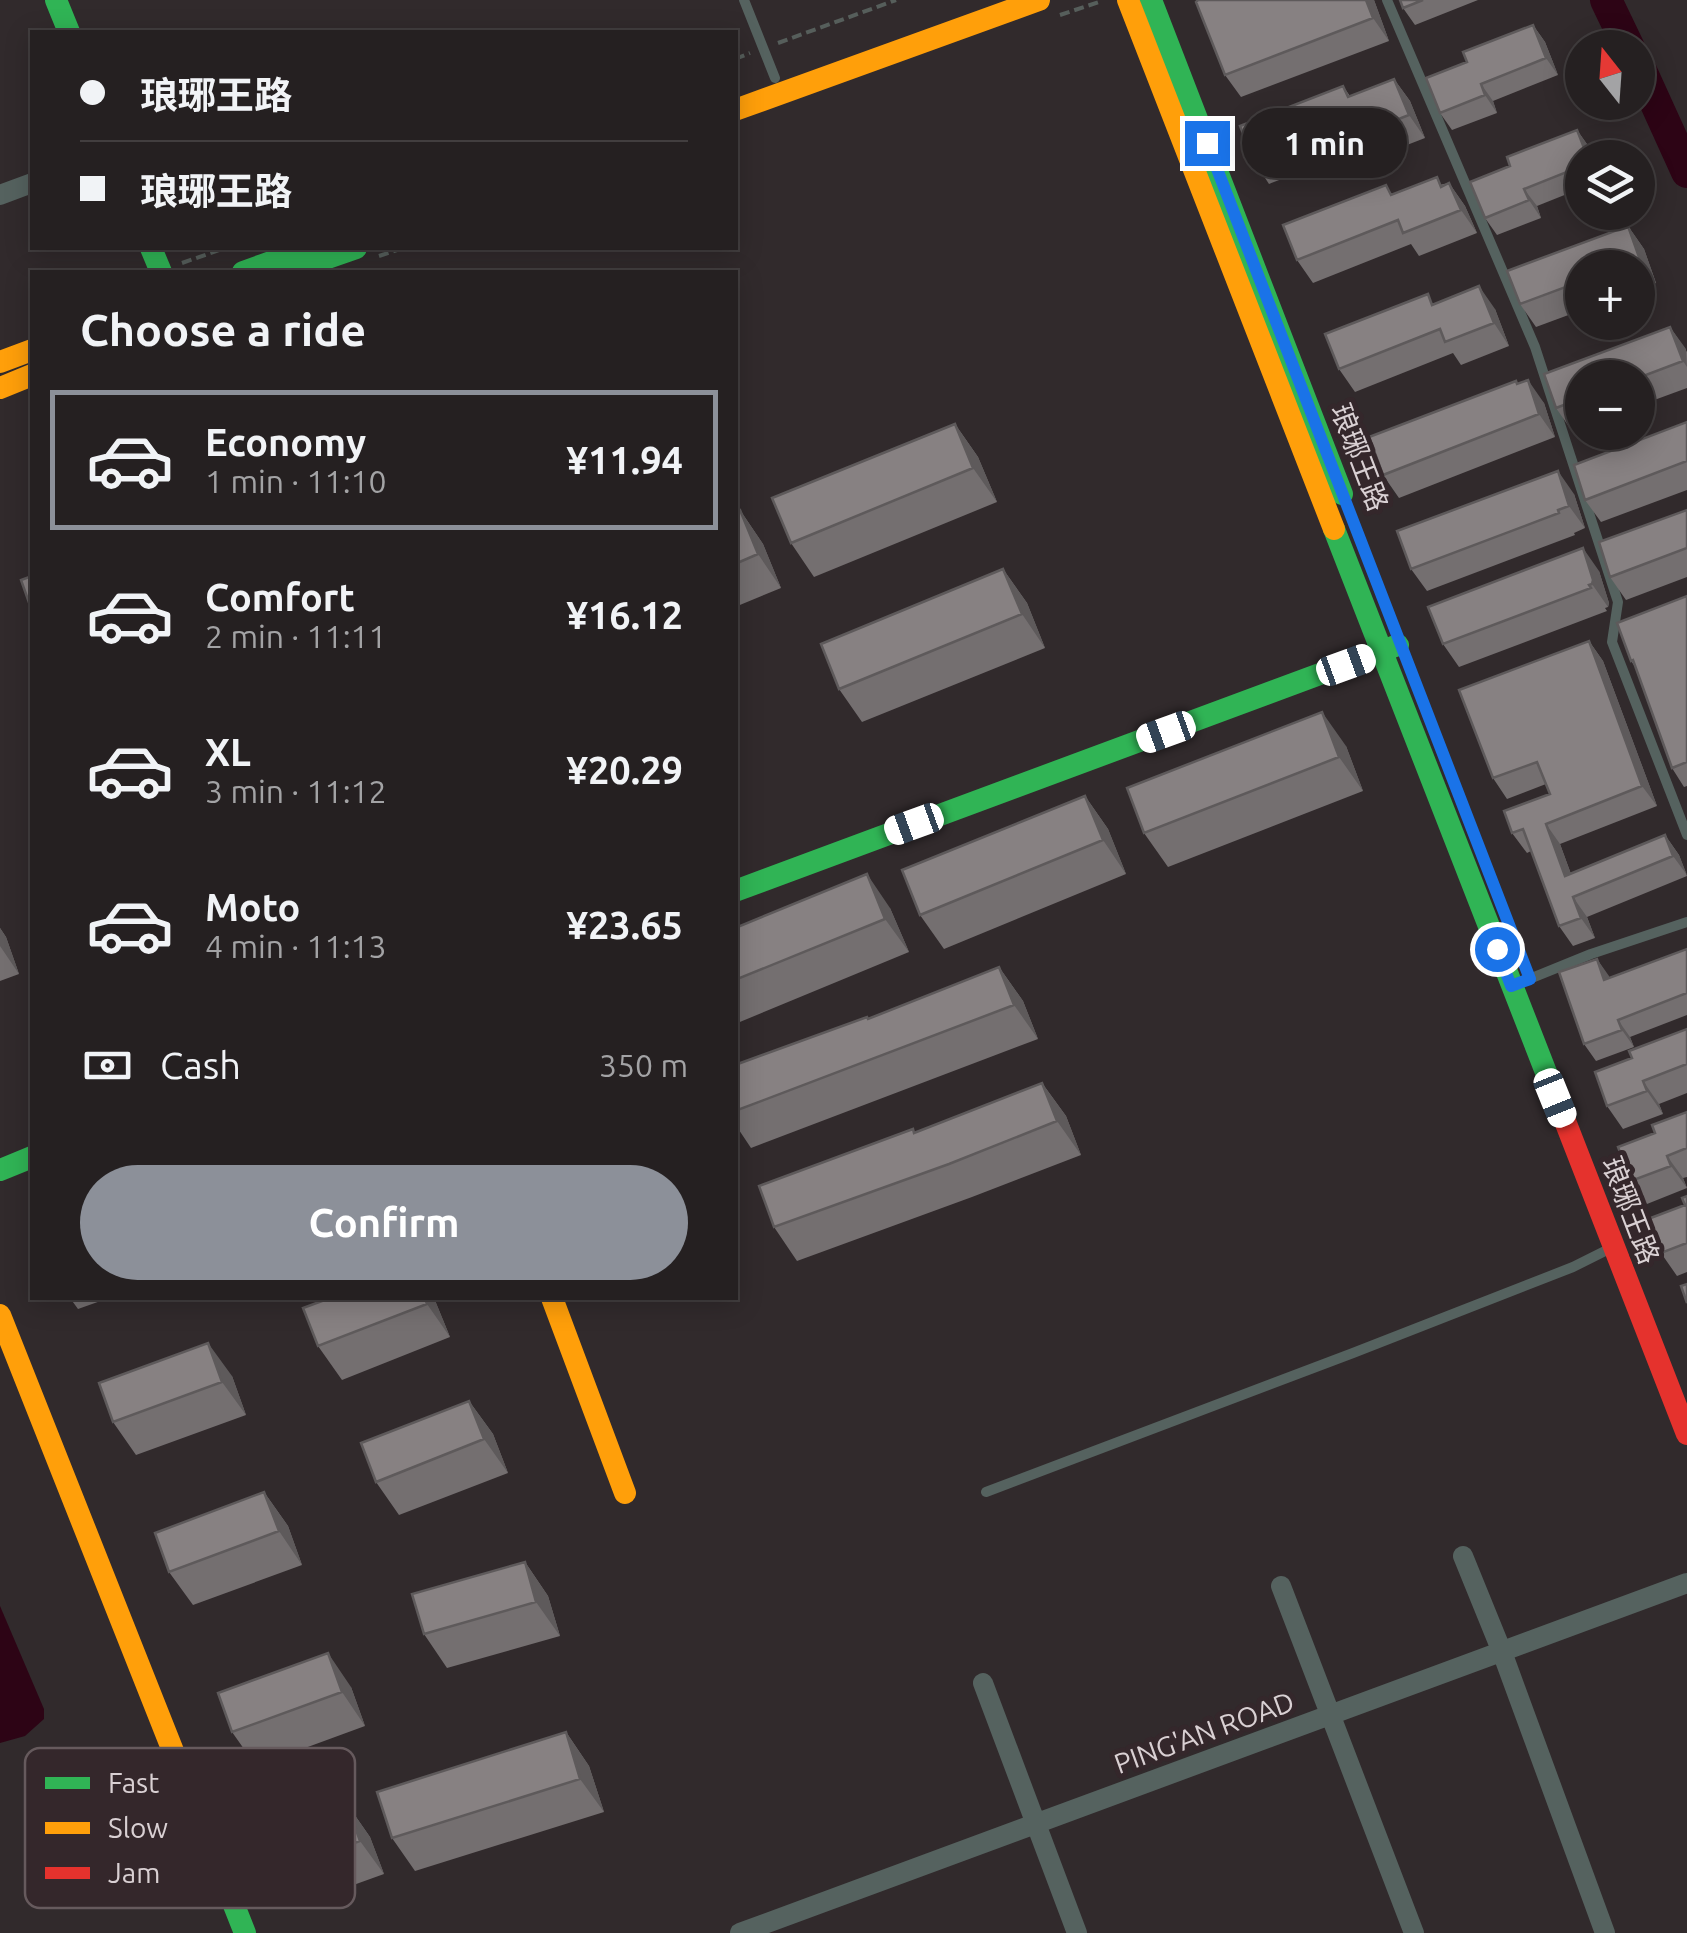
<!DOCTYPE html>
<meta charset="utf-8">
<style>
:root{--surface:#252021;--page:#2d282a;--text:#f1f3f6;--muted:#a3a3a5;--line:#423e3f;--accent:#8c9099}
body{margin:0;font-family:Ubuntu,"Noto Sans SC",sans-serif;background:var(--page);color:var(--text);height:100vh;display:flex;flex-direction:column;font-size:38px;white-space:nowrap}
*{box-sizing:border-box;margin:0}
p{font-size:32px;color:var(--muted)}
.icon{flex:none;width:55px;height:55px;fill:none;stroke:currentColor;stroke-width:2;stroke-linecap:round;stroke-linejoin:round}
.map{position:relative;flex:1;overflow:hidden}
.sheet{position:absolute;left:30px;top:270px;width:708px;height:1030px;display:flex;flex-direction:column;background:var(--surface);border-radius:0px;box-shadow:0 5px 25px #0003,0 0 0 2px var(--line)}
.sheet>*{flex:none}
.hud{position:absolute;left:30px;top:30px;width:708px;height:220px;border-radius:0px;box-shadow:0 5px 25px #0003,0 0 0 2px var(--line);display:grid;align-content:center;height:220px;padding:0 50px;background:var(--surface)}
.needle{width:65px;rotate:343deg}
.buttons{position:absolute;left:1565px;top:30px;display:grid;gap:20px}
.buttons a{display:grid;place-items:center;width:90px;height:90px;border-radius:50%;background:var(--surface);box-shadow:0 5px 25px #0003,0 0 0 2px var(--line);font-size:50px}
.end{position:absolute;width:45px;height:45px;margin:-22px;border:12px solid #1a73e8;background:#fff;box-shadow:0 0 0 5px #fff}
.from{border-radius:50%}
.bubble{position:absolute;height:70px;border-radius:35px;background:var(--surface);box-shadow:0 5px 25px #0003,0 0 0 2px var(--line);font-size:32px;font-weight:700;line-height:70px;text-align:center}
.car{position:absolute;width:30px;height:60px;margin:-30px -15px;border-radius:12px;box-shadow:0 0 8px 2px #0007;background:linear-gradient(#fff 24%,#345 0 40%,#fff 0 76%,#345 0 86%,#fff 0)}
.hud b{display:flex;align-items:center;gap:35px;height:95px;font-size:38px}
.hud b+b{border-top:2px solid var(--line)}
.hud i{width:25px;height:25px;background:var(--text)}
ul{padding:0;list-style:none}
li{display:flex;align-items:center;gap:30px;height:140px;margin:0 20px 15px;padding:0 30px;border:5px solid transparent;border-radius:0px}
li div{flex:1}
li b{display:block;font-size:38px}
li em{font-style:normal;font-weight:700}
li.active{border-color:var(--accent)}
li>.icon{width:90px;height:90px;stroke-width:1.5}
h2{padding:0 50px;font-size:45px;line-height:120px}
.pay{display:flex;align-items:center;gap:25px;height:110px;padding:0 50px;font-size:38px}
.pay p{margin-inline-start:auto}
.action{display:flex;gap:20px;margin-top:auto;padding:20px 50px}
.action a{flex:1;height:115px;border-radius:60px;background:var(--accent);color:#fff;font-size:40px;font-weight:700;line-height:115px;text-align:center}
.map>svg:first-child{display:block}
.water{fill:#2d0415}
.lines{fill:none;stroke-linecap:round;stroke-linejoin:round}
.river{stroke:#2d0415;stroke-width:32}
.path{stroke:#565e5b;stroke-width:4;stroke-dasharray:10 5;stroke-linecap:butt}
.lane{stroke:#55625f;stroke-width:10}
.street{stroke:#55625f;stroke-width:20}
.fast{stroke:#30b455;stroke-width:22}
.slow{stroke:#ff9f0a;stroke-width:22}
.jam{stroke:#e5322d;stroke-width:22}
.wall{fill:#746f70}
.shaded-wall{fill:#5e5a5b}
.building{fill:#878182;stroke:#5e5a5b;stroke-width:2.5}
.route{stroke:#1a73e8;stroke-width:12}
.labels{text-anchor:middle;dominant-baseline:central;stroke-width:10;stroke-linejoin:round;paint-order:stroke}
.street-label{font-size:28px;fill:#d9d0d3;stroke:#34272b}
.key{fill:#34272b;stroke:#665a5d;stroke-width:2.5}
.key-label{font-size:28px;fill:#d9d0d3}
</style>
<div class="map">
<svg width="1687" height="1933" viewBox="0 0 1687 1933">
<rect width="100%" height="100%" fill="#312a2c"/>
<path class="water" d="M0,1606L44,1709V1719L25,1736L0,1743Z"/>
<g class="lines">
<path class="river" d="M1606,0L1629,48
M1638,64L1687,172"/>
<path class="path" d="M1060,15L1099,2
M778,43L896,0
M735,59L750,53
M379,256L403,248
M182,263L225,248"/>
<path class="lane" d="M744,0L775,78
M1387,0L1535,347L1618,602L1612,642L1687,835
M1517,984L1591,954L1687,922
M986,1492L1353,1353L1573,1267L1609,1249"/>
<path class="street" d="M0,195L32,183
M1463,1556L1502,1652L1605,1933
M1281,1586L1414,1933
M983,1683L1077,1933
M740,1933L1687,1583"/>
<path class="fast" d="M56,0L69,32
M1151,0L1342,494
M151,248L161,272
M243,272L307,249
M287,272L356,248
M1334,529L1565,1121
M735,891L1398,645
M0,1170L32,1157
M194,1804L245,1933"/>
<path class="slow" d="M1128,0L1334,529
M735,110L1039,0
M0,362L32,350
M0,388L32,375
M552,1298L625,1493
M0,1315L194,1804"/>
<path class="jam" d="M1565,1121L1687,1434"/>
</g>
<path class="wall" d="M1198,0H1374L1389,41L1241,97L1225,75Z
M1400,0H1478L1415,25L1403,8Z
M1533,25L1545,42L1558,75L1493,101L1497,113L1452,130L1440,113L1467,62Z
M1394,79L1410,101L1425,138L1376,157L1368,146L1269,184L1254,161L1343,86L1350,96Z
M1577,130L1589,147L1593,158H1582V188L1537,206L1541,218L1497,235L1485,218L1510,166Z
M1449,183L1465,206L1477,233L1419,256L1411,244L1313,283L1297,260L1393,194Z
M1628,226L1644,249L1656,283L1638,290V268H1582V310L1536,327L1520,304Z
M1435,304L1495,309L1509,346L1461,365L1453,353L1355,392L1339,369Z
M1670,327L1687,352V388L1638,406V378H1582V427L1572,431L1556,408L1544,374Z
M1518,383L1544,403L1555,437L1399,498L1383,475Z
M1687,422V490L1601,522L1585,500Z
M955,424L978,457L997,502L814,577L791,543Z
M1574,494L1585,528L1574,533L1575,535L1427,591L1411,569Z
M740,510L763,544L781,588L735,607V512Z
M1687,510V577L1626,600L1610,577Z
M1003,569L1027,603L1045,648L862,722L839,689Z
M1599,571L1609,603L1608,607L1605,608L1607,611L1459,667L1443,644Z
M1687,596V786L1684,787L1672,768L1636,668L1631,661Z
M1589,641L1603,661L1657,806L1560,844L1571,874L1665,835L1679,855L1687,876L1587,917L1595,938L1573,946L1559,926L1531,851L1527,853L1512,833L1550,794L1546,784L1507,799L1493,778Z
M1346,746L1363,791L1168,867L1144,833Z
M1085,796L1108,829L1126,874L944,949L920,915Z
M890,908L909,952L735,1024V928Z
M0,928L6,937L19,974L0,981Z
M1687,949V1015L1630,1037L1634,1047L1596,1061L1584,1044L1597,959L1609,978Z
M999,967L1023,1001L1038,1039L751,1148L735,1124V1065L869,1018Z
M1687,1029V1093L1659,1104L1663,1114L1623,1129L1607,1106L1632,1058Z
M1042,1083L1066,1116L1081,1155L972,1197L797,1261L774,1227L913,1129L915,1133Z
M1687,1112V1177L1683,1178L1687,1188L1647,1204L1631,1181L1655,1133Z
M1687,1196V1272L1677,1276L1661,1253L1685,1205Z
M70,1298H109L78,1309Z
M330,1298H434L450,1337L342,1380L318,1346Z
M232,1376L246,1415L136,1455L113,1422Z
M469,1401L493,1434L508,1473L399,1515L376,1482Z
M264,1492L288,1526L302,1565L193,1605L169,1572Z
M525,1562L548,1596L560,1636L447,1668L424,1634Z
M351,1687L365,1726L256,1766L232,1732Z
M566,1732L589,1766L604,1812L415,1871L392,1838Z
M347,1804L370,1837L384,1874L309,1901L285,1868Z"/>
<path class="shaded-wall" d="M1366,0H1374L1389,41L1373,18Z
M1533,25L1545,42L1558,75L1546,58Z
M1394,79L1410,101L1425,138L1409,115Z
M1481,84L1493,101L1497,113L1485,95Z
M1577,130L1589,147L1593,158H1588Z
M1449,183L1465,206L1477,233L1461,210Z
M1524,189L1537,206L1541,218L1529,200Z
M1628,226L1644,249L1656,283L1640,260Z
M1479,286L1495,309L1509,346L1494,323Z
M1670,327L1686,349L1687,367L1683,361Z
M1528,380L1544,403L1555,437L1539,414Z
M955,424L978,457L997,502L973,468Z
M1558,471L1574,494L1585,528L1569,506Z
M740,510L763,544L781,588L758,554Z
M1583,548L1599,571L1609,603L1608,607L1592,584Z
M1003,569L1027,603L1045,648L1022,614Z
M1589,641L1603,661L1657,806L1642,786Z
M1322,712L1346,746L1363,791L1339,757Z
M1085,796L1108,829L1126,874L1103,840Z
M1546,824L1560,844L1579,896L1565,876Z
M1665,835L1679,855L1687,875L1673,856Z
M867,874L890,908L909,952L885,919Z
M1573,897L1587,917L1595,938L1581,918Z
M0,928L6,937L19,974L0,946Z
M1597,959L1609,976L1616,998L1604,980Z
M999,967L1023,1001L1038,1039L1014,1005Z
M1618,1020L1630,1037L1634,1047L1622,1030Z
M1643,1081L1659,1104L1663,1114L1647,1091Z
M1042,1083L1066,1116L1081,1155L1057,1121Z
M1667,1156L1683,1178L1687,1188L1671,1166Z
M425,1298H434L450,1337L427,1304Z
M208,1343L232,1376L246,1415L222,1382Z
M469,1401L493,1434L508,1473L484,1439Z
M264,1492L288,1526L302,1565L279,1531Z
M525,1562L548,1596L560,1636L536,1602Z
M328,1653L351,1687L365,1726L342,1692Z
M566,1732L589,1766L604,1812L580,1779Z
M347,1804L370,1837L384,1874L360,1841Z"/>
<path class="building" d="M1198,0H1366L1373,18L1225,75L1196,2Z
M1400,0H1423L1403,8Z
M1533,25L1546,58L1481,84L1485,95L1440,113L1426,78L1467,62L1463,52Z
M1394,79L1409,115L1360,134L1355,122L1254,161L1240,126L1343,86L1348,97Z
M1577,130L1588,158H1582V166L1524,189L1529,200L1485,218L1470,182L1510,166L1507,157Z
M1437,177L1441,187L1449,183L1461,210L1403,233L1398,220L1297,260L1283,225L1386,185L1391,195Z
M1628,226L1640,260L1620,268H1582V281L1520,304L1507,271Z
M1479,286L1494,323L1445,342L1440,329L1339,369L1325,334L1428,294L1432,305Z
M1670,327L1683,361L1638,378H1582V398L1556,408L1544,374Z
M1528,380L1539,414L1383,475L1369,437L1516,381L1517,384Z
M1687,422V461L1585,500L1574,465Z
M955,424L973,468L791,543L772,498Z
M1558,471L1569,506L1558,510L1559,513L1411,569L1397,531Z
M740,510L758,554L735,564V512Z
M1687,510V548L1610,577L1599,542Z
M1583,548L1593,580L1592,584L1589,585L1591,588L1443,644L1428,607Z
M1003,569L1022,614L839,689L821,644Z
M32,576V611L21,580Z
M1687,596V762L1672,768L1633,660L1631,661L1617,623Z
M1589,641L1642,786L1546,824L1565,876L1665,835L1673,856L1573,897L1581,918L1559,926L1523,829L1512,833L1504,811L1550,794L1537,762L1493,778L1459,690Z
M1322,712L1339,757L1144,833L1127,788Z
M1085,796L1103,840L920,915L902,870Z
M867,874L885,919L735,980V928Z
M1687,949V993L1618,1020L1622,1030L1584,1044L1559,972L1597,959L1604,980Z
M999,967L1014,1005L735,1111V1065L867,1017L868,1019Z
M1687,1029V1064L1643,1081L1647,1091L1607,1106L1595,1072L1632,1058L1629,1051Z
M1042,1083L1057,1121L949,1164L774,1227L759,1186L913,1129L914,1133Z
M1687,1112V1148L1667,1156L1671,1166L1631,1181L1618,1147L1655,1133L1652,1125Z
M1687,1196V1243L1661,1253L1648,1219L1685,1205L1682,1198Z
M1687,1284V1303L1681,1286Z
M330,1298H425L427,1304L318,1346L303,1308Z
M208,1343L222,1382L113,1422L99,1383Z
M469,1401L484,1439L376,1482L361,1443Z
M264,1492L279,1531L169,1572L155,1533Z
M525,1562L536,1602L424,1634L412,1594Z
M328,1653L342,1692L232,1732L218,1693Z
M566,1732L580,1779L392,1838L377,1792Z
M347,1804L360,1841L285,1868L272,1831Z"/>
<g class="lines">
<path class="route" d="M1207,143L1530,979L1511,986L1497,949"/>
</g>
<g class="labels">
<g class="street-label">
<text transform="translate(1360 457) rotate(69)">琅琊王路</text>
<text transform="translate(1631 1210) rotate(69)">琅琊王路</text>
<text transform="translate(1204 1732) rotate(-20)">PING'AN ROAD</text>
</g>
</g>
<rect x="25" y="1748" width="330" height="160" rx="15" class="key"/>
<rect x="45" y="1777" width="45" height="12" fill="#30b455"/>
<rect x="45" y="1822" width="45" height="12" fill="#ff9f0a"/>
<rect x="45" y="1867" width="45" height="12" fill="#e5322d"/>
<g class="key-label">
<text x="108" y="1793">Fast</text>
<text x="108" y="1838">Slow</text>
<text x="108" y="1883">Jam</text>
</g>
</svg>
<div class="buttons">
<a><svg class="needle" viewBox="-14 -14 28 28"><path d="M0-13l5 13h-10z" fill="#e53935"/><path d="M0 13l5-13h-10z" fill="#a3a3a5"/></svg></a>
<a><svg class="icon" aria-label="layers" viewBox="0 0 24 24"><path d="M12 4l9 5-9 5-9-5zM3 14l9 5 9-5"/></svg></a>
<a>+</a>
<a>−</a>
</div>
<i class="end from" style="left:1497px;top:949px"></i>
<i class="end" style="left:1207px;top:143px"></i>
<div class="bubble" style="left:1242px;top:108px;width:165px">1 min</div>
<i class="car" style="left:1346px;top:665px;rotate:70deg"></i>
<i class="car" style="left:1166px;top:732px;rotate:250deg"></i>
<i class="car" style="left:914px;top:824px;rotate:250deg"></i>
<i class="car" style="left:1555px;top:1098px;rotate:158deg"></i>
<div class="hud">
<b><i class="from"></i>琅琊王路</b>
<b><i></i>琅琊王路</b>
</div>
<section class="sheet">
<h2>Choose a ride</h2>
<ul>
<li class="active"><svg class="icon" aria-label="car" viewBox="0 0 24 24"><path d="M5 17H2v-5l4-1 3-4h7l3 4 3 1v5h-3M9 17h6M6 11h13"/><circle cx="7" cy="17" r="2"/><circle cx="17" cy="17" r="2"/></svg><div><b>Economy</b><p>1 min · 11:10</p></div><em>¥11.94</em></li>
<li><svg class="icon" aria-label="car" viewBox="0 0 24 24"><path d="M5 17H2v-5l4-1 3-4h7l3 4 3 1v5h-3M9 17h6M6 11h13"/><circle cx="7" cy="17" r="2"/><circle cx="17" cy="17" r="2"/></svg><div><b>Comfort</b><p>2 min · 11:11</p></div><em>¥16.12</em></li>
<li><svg class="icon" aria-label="car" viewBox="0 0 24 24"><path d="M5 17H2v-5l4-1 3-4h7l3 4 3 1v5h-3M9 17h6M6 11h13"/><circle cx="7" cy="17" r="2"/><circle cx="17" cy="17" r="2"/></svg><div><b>XL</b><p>3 min · 11:12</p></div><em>¥20.29</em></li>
<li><svg class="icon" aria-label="car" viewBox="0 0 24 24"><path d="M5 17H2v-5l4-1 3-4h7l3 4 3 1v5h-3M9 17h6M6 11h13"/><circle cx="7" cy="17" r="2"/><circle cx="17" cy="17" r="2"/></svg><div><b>Moto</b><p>4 min · 11:13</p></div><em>¥23.65</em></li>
</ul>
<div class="pay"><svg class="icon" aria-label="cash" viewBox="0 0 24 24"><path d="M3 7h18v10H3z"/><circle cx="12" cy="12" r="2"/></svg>Cash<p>350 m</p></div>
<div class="action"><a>Confirm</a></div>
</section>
</div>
